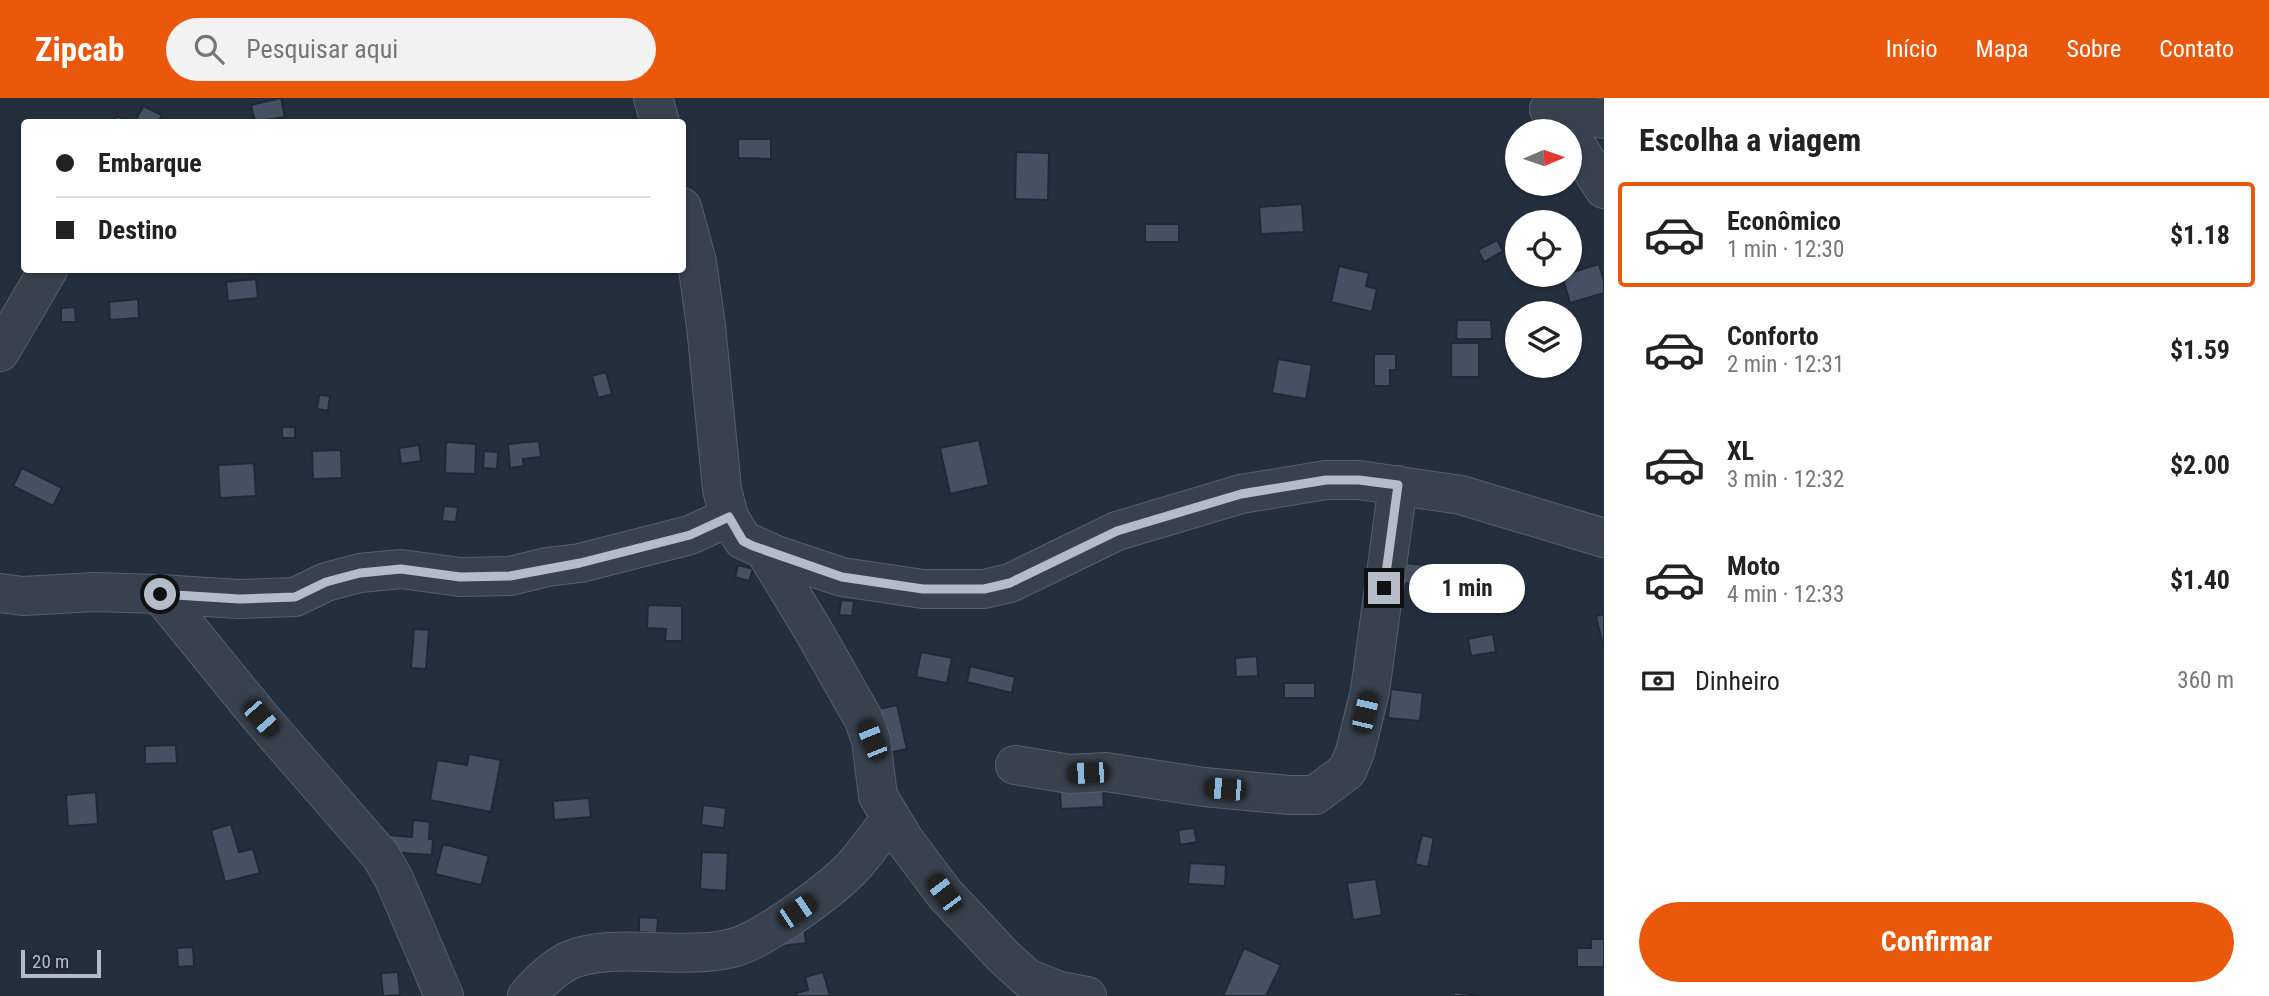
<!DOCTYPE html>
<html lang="pt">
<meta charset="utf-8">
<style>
:root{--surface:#fff;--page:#f2f2f2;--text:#222;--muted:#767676;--line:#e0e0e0;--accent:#ea580c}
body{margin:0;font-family:"Roboto Condensed",sans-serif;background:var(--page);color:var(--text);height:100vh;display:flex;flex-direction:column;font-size:26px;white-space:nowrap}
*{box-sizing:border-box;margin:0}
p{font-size:23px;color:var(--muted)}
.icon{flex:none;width:38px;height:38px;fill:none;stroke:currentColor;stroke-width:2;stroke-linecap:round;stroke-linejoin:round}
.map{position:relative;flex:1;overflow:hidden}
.details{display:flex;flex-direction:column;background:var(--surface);width:665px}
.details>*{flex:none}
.guide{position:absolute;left:21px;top:21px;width:665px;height:154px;border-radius:7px;box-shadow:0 2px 5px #0004;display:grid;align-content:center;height:154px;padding:0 35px;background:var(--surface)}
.needle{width:46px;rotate:88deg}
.tools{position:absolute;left:1505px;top:21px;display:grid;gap:14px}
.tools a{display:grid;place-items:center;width:77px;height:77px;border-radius:50%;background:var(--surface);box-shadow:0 2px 5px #0004;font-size:35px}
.scale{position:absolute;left:21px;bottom:18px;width:80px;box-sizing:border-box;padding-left:7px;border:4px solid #b4bcc9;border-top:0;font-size:19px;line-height:24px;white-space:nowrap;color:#b4bcc9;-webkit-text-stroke:5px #1d2633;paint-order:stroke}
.end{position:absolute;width:32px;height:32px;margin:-16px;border:9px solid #b4bcc9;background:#111;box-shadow:0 0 0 4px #111}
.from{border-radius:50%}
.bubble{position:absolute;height:49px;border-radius:24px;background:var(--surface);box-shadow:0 2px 5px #0004;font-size:23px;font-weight:700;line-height:49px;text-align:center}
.car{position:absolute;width:21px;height:42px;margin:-21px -10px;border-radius:9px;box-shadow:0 0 5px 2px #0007;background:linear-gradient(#222 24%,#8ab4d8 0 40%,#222 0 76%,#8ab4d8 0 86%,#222 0)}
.guide b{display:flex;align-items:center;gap:24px;height:66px;font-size:26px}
.guide b+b{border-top:2px solid var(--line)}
.guide i{width:18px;height:18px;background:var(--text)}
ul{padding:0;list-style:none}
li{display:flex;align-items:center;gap:21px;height:105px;margin:0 14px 10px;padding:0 21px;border:4px solid transparent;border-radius:7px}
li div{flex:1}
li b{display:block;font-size:26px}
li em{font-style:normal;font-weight:700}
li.active{border-color:var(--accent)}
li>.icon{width:63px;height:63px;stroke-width:1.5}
h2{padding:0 35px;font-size:32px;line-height:84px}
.pay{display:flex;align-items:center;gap:18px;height:77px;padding:0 35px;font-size:26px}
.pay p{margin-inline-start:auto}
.action{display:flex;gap:14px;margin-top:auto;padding:14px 35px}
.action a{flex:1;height:80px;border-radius:42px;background:var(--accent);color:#fff;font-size:28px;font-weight:700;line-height:80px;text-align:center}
header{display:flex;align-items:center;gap:42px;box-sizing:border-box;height:98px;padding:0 35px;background:var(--accent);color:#fff}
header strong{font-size:33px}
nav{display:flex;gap:38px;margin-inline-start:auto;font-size:24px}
.search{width:490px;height:63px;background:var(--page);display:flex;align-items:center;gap:18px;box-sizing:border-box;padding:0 24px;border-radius:38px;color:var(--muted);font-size:26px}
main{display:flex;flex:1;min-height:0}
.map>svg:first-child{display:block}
.building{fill:#455162;stroke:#1f2835;stroke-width:2}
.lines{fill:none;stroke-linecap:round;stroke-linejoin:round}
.minor-casing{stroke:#565f6c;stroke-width:40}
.minor{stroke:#38414e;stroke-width:38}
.route{stroke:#b4bcc9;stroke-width:9}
</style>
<header>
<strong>Zipcab</strong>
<div class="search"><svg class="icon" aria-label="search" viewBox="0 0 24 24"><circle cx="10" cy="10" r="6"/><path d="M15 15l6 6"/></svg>Pesquisar aqui</div>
<nav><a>Início</a><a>Mapa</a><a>Sobre</a><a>Contato</a></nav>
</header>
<main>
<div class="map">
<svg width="1604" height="898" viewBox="0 0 1604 898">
<rect width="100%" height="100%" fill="#242f3e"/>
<path class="building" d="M281,0L285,19L255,24L251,7Z
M143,8L162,17L158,24H135Z
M117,18L131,24H113Z
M738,41H771V61L738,60Z
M1016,54L1049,55L1048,102L1015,101Z
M1302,106L1304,134L1261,136L1259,109Z
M1145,126H1179V144H1145Z
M1497,142L1503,153L1484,164L1478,152Z
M1599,166L1604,184V195L1570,205L1562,177H1570V175Z
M1339,168L1369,175L1366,188L1377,191L1372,214L1331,204Z
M256,181L258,200L228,203L226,184Z
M138,201L139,220L110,222L109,204Z
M75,209L76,224H61V210Z
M1457,222H1491L1492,241H1456Z
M1451,245H1479V279H1451Z
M1374,256H1396V272H1390V288H1374Z
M1278,261L1312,267L1306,301L1272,295Z
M606,274L612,296L598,300L592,278Z
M319,297L330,298L328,313L317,311Z
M282,329H295V340H282Z
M979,342L989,387L950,396L940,350Z
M539,343L541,359L523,361L524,368L510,370L508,346Z
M446,344L476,346L475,376L445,375Z
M419,347L421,363L401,366L399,350Z
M341,352L342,380L313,381L312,353Z
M484,353L498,354L497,371L483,370Z
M254,365L256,398L220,400L218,367Z
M22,370L62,390L53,408L13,388Z
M444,408L458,409L456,424L442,423Z
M1394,464L1425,467L1424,487L1392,484Z
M738,467L753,471L749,483L735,479Z
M841,502L854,503L852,518L839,517Z
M648,507L682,508V543H665L666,531L647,530Z
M1604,516V548H1603L1596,518Z
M414,531L429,532L426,571L411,570Z
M1493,536L1496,554L1471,558L1468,541Z
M921,554L952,560L947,585L916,579Z
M1257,558L1258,578L1236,579L1235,560Z
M970,568L1015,579L1012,595L967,584Z
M1284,585H1315V600H1284Z
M1391,591L1423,595L1420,623L1388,620Z
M897,607L907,651L879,657L869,613Z
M176,647L177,665L145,666V648Z
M469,656L501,662L491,714L430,702L437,662L467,667Z
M1103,692L1104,709L1061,711L1060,694Z
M96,694L98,726L68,728L66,697Z
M589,700L591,719L554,722L553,703Z
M703,707L726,710L724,730L701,727Z
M413,722L430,724L429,741H433L432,757L388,754L389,737L412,739Z
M231,726L239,754L253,751L260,775L225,784L211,732Z
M1194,730L1197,744L1180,747L1178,732Z
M1422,737L1434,740L1428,769L1415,766Z
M443,746L489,758L481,787L435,776Z
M702,754L728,755L726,793L700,791Z
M1190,765L1226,767L1225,788L1188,786Z
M1376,781L1382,817L1353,822L1347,785Z
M639,819L658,820L657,835L639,834Z
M804,831L806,845L782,848L780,834Z
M1591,841H1604V869H1577V850H1591Z
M193,849L194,868L178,869L177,850Z
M1244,850L1281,867L1266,898H1223Z
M398,874L400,897L383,898L381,875Z
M823,874L830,898H797L796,895L808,892L805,879Z
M1454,894L1478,897V898H1454Z"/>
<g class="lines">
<defs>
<path id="minor" d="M653,0L660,24
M1549,11L1604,21
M1570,37L1604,91
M682,109L697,164L706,228L722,391L729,419L743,442L776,457L842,479L923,491H984L1010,485L1117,433L1241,396L1326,382H1359L1461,397L1604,440
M0,254L48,172
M765,453L813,532L863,620L871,642L878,698L905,743L944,795L1003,858L1027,880L1060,893L1087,898
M0,495L23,498L94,494L160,496L239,501L295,499L326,484L360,475L401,471L460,479L510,478L547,469L580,465L690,437L729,419
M160,496L261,620L381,758L394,781L444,898
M1015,667L1070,676L1106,674L1204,689L1289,697H1315L1347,673L1355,654L1370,593L1398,387
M527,898C539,885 552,871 568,863C613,843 683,863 732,850C762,843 838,788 858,763C870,749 880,734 891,720"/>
</defs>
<use href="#minor" class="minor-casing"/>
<use href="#minor" class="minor"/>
</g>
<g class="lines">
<path class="route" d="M160,496L239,501L295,499L326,484L360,475L401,471L460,479L510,478L580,465L690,437L729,419L743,443L753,448L842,479L923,491H984L1010,485L1117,433L1241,396L1326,382H1359L1398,387L1384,490"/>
</g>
</svg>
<div class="tools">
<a><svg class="needle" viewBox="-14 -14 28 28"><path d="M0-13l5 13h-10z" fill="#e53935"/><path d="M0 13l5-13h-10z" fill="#767676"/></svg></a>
<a><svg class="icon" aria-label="locate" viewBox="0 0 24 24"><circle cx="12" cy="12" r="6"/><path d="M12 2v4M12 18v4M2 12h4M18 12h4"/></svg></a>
<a><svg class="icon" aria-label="layers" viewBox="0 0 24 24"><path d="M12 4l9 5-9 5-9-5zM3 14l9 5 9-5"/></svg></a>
</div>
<div class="scale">20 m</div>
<i class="end from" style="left:160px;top:496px"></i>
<i class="end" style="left:1384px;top:490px"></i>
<div class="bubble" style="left:1409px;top:466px;width:116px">1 min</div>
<i class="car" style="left:1365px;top:614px;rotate:13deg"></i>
<i class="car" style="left:261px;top:620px;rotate:139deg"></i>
<i class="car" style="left:872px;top:642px;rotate:338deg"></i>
<i class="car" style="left:1088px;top:675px;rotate:268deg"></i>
<i class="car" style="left:1225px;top:691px;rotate:275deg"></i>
<i class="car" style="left:944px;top:795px;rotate:323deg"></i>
<i class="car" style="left:797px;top:813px;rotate:56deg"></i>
<div class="guide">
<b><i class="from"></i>Embarque</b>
<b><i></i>Destino</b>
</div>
</div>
<section class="details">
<h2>Escolha a viagem</h2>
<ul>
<li class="active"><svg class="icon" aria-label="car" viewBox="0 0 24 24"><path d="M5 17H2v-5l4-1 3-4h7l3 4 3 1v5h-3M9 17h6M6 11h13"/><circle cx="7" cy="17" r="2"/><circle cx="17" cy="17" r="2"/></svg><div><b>Econômico</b><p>1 min · 12:30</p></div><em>$1.18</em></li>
<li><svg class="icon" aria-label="car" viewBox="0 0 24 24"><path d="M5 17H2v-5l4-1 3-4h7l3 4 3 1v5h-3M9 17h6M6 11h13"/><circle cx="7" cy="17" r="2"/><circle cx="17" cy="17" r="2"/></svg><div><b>Conforto</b><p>2 min · 12:31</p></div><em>$1.59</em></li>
<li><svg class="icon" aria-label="car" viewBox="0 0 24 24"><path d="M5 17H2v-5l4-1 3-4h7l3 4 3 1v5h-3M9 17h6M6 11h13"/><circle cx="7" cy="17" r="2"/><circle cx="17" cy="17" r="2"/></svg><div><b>XL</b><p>3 min · 12:32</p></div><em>$2.00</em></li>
<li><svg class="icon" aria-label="car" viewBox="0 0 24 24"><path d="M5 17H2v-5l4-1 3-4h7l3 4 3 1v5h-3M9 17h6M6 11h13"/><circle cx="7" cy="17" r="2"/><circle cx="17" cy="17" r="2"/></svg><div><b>Moto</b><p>4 min · 12:33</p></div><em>$1.40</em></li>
</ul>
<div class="pay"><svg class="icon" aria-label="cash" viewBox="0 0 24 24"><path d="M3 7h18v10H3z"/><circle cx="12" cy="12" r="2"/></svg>Dinheiro<p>360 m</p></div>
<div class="action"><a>Confirmar</a></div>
</section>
</main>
